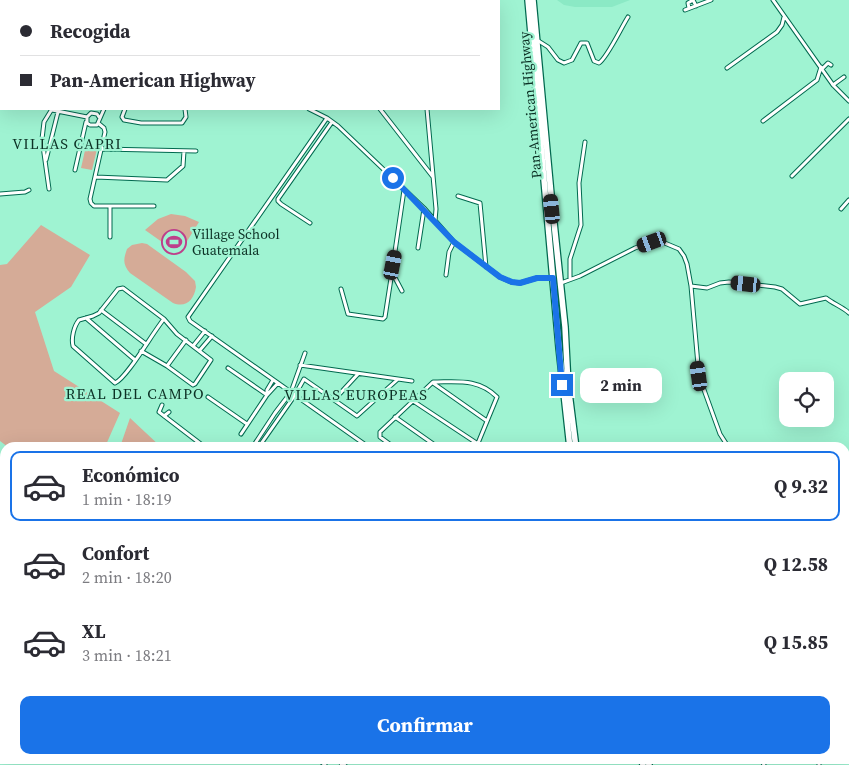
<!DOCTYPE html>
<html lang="es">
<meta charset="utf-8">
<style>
:root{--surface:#fff;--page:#f7f7f7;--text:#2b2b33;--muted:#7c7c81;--line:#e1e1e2;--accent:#1a73e8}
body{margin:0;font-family:"Source Serif 4",serif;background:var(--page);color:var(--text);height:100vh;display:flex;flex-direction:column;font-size:19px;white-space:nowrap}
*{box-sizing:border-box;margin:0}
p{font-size:16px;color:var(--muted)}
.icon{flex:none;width:28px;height:28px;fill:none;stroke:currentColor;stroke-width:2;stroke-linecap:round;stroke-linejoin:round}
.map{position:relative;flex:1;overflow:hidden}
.drawer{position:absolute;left:0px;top:442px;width:850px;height:322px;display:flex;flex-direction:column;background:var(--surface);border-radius:15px 15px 0 0;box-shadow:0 5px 20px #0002}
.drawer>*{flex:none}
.top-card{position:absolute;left:0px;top:0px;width:500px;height:110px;box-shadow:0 5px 20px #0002;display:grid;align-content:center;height:110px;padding:0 20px;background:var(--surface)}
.tools{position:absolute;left:779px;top:372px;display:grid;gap:10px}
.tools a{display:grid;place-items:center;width:55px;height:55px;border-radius:10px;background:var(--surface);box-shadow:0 5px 20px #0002;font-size:25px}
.end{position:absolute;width:22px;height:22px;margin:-11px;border:6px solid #1a73e8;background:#fff;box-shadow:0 0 0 2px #fff}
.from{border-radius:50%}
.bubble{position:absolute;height:35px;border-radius:10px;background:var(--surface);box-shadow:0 5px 20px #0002;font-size:16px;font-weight:700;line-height:35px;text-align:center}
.car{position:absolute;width:15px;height:30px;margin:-15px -8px;border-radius:6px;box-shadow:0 0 4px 1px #0007;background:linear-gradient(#222 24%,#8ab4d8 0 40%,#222 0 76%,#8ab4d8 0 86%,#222 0)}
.top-card b{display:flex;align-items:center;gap:18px;height:48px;font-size:19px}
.top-card b+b{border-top:1px solid var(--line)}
.top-card i{width:12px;height:12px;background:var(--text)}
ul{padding:9px 0 0;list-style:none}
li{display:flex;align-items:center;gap:15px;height:70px;margin:0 10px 8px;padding:0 10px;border:2px solid transparent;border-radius:10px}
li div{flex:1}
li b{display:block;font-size:19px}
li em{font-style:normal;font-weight:700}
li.selected{border-color:var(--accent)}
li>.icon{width:45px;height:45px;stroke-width:1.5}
.button{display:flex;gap:10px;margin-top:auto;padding:10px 20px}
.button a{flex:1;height:58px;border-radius:10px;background:var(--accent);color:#fff;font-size:20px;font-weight:700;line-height:58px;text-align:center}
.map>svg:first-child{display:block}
.built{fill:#8be9c5}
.green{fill:#d5ab97}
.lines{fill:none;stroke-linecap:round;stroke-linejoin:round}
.street-casing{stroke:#01694f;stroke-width:5}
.secondary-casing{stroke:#01694f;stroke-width:6}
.highway-casing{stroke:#01694f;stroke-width:8}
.street{stroke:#fff;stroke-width:3}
.secondary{stroke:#fff;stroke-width:4.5}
.highway{stroke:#fff;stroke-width:5.5}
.route{stroke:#1a73e8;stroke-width:6}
.labels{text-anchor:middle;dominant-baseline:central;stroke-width:4.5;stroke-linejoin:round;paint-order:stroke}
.street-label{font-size:14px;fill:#0c3125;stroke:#9ff3d2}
.poi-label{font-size:14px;fill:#0c3125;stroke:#9ff3d2;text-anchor:start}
.neighbourhood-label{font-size:15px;letter-spacing:1px;fill:#0c3125;stroke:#9ff3d2}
</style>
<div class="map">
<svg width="849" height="765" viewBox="0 0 849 765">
<rect width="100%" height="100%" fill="#9ff3d2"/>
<path class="built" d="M557,0H630L612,7H575L564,5Z"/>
<path class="green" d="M0,0H136L1,1L0,25Z
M86,146L97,149L92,170L81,168Z
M171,214L185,216L199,222L179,254L145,230L158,219Z
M41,225L90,255L71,287L35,312L54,371L120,413L105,447H8L0,441V265L7,264Z
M142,243L147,244L186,272L195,281L196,287C194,300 186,308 173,303L130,273C123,265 123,260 127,249L132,245Z
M130,418L161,447H120Z"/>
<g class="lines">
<defs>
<path id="street" d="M254,0V1
M461,0V1
M773,0L833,85L849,101
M280,1V0
M346,1L347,0
M352,1L353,0
M405,1L406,0
M689,8L688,3L693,0L696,6
M685,10L711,0
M537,40L548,47L558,60L564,63L572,60L581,43H587L594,61L599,63C607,58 621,28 628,17
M727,68L777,32L782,25L784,17
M822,69L828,63L831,65
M833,85L844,77
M125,109L122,117L124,120L141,123H182L186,117L185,109
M309,109L327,118L338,126L424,208L454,242L500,277L511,282L520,283L537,278H553
M380,109L433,177
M427,109L436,209L435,221
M52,110L87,117
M99,117L97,114L91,113L87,117V123L90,125H97L104,109
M327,118L188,317L190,321L370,448
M763,121L817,80L821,67
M98,123L104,128L105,132L90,199L91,203L94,206H154
M102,149L196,151
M46,160L58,112
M75,170L86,122
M792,176L849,119
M96,177L167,180L183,166L184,151
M49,189L42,139L44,122L52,109
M0,194L25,192L29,190
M458,196L480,203L486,267
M841,209L849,200
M310,223L281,204L278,201V199L332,122
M110,237V206
M418,248L424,209
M446,275L449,252L454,242
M570,279V259L581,225L579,183L585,142
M561,283L580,276L635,248L652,242L660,241L679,249L684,256L687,264L691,286L699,376L720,434L729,448
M691,286L707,288L720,283L729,282L775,287L782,289L800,304L826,298C832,303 844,308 849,313
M341,289L348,314L383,319L385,317L392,272
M402,291L392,272L404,190
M101,310L146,344
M86,318L135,360
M193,346L205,331
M200,350L212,336
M141,351L167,366L193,385L195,384L211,360L177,334L164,319L123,288L118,289L99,313L93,316L79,320C74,326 71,338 73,346L115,383C127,378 153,332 164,319
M300,365L412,381
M167,366L186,340
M228,368L267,395
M433,383L487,421
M267,395V390L273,380
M208,397L247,424
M334,400L358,374
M413,401L478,444
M162,405L159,412L206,448
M164,416L169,412
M395,417L439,448
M241,434L267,395L278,383
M252,448L275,413L291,392L305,353
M258,448L295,395L304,379L357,416L397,380
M395,448L380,437V432L433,382C457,382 478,378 497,397L476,448
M0,480L3,474
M845,710L849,719
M319,760L325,765
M762,760L764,765
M819,760V765"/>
<path id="secondary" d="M217,1L218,0
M0,65H1
M342,765L348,760"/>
<path id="highway" d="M528,0L559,348L570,448
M533,0L551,194L565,327L568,385L576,448
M642,760L643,765
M648,760L649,765"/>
</defs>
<use href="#street" class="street-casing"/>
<use href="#secondary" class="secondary-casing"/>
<use href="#highway" class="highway-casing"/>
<use href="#street" class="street"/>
<use href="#secondary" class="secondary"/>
<use href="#highway" class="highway"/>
</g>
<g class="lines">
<path class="route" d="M393,178L454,242L500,277L512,282L520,283L537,278H553L562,385"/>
</g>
<defs>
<symbol id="stadium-ring" viewBox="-11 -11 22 22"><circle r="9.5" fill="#9ff3d2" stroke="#be3f8a" stroke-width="1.5"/><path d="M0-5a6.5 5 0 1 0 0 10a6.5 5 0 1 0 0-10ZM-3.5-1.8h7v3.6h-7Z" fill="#be3f8a"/></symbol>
</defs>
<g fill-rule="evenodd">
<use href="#stadium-ring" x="160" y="228" width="28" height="28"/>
</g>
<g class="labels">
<g class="street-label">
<text transform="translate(530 105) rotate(-95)">Pan-American Highway</text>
</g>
<g class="poi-label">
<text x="192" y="234">Village School<tspan x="192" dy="16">Guatemala</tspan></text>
</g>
<g class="neighbourhood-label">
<text x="67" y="143">VILLAS CAPRI</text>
<text x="135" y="393">REAL DEL CAMPO</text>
<text x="356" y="394">VILLAS EUROPEAS</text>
</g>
</g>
</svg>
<div class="tools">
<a><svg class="icon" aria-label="locate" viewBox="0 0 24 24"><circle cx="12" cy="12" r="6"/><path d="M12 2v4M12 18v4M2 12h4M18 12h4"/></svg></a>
</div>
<i class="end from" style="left:393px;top:178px"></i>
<i class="end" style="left:562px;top:385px"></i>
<div class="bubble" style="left:580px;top:368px;width:82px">2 min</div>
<i class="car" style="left:552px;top:209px;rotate:354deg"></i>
<i class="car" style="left:652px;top:242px;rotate:250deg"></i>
<i class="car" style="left:393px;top:265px;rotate:11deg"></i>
<i class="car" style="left:746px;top:284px;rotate:276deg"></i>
<i class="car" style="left:699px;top:376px;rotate:352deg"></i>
<div class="top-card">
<b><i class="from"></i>Recogida</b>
<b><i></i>Pan-American Highway</b>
</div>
<section class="drawer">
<ul>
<li class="selected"><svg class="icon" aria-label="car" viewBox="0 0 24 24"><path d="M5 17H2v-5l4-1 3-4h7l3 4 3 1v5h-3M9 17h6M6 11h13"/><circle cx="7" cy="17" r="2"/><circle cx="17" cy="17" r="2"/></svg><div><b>Económico</b><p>1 min · 18:19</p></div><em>Q 9.32</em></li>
<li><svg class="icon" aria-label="car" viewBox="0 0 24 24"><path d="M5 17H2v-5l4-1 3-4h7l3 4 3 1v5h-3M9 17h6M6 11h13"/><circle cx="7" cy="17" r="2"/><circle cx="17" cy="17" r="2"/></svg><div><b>Confort</b><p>2 min · 18:20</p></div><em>Q 12.58</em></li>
<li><svg class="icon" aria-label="car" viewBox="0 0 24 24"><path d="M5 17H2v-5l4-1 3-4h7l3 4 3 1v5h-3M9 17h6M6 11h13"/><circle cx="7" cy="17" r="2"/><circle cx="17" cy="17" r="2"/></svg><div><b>XL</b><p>3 min · 18:21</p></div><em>Q 15.85</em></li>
</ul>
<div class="button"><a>Confirmar</a></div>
</section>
</div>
